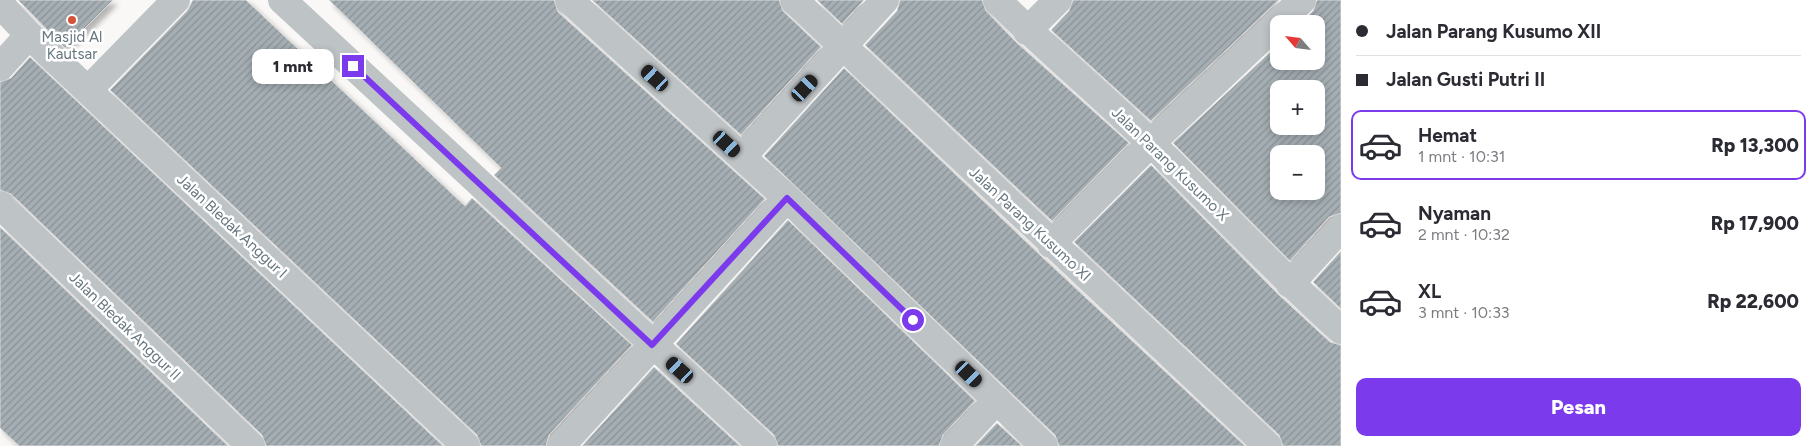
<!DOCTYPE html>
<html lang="id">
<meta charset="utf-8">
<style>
:root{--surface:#fff;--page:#f7f7f7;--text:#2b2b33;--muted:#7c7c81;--line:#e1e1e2;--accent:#7c3aed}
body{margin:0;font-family:Figtree,sans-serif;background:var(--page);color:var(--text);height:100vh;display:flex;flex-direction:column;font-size:19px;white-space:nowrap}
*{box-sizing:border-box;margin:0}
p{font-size:16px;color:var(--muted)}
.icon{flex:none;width:28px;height:28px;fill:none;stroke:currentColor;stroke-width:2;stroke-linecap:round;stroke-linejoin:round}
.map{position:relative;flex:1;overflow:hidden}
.panel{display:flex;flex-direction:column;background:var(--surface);width:475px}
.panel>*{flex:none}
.top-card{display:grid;align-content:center;height:110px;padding:0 15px;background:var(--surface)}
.needle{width:32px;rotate:298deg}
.controls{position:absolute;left:1270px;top:15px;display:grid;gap:10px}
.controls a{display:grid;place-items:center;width:55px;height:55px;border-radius:10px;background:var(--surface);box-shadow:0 2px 8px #0003;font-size:25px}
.end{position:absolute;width:22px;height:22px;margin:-11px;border:6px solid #7c3aed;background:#fff;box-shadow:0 0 0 2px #fff}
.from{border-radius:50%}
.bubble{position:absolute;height:35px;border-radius:10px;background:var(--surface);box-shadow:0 2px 8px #0003;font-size:16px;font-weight:800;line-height:35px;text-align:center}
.car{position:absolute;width:15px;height:30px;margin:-15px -8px;border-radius:6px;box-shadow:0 0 4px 1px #0007;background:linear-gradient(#222 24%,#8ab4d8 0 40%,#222 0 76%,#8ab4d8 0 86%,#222 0)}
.top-card b{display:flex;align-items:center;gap:18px;height:48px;font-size:19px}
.top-card b+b{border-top:1px solid var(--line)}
.top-card i{width:12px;height:12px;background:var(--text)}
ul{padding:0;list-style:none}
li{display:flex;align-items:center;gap:15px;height:70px;margin:0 10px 8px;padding:0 5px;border:2px solid transparent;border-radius:10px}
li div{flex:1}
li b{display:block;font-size:19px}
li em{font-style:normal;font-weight:800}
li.selected{border-color:var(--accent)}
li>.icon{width:45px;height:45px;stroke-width:1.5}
.cta{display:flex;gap:10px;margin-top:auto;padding:10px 15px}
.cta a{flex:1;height:58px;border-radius:10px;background:var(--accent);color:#fff;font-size:20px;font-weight:800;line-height:58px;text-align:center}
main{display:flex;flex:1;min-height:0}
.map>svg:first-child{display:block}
.building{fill:url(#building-hatch);stroke:#dadad9;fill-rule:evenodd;filter:url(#shadow)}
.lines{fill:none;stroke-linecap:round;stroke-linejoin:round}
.minor{stroke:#bec3c6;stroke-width:28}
.route{stroke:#7c3aed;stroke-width:6}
.poi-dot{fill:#d65339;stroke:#fff;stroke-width:2}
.labels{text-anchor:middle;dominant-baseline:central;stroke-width:5;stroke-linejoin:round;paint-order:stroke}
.poi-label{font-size:15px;fill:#66767f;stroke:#fff}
.street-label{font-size:15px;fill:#66767f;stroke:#fff}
</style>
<main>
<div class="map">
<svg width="1341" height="446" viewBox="0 0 1341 446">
<defs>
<pattern id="building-hatch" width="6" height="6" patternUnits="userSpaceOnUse" patternTransform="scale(1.25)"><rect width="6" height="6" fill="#a5aeb3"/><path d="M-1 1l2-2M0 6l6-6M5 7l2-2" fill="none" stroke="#8a9297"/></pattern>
<filter id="shadow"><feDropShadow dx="4.5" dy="4.5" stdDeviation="2.5" flood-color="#0004"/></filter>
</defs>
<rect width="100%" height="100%" fill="#f9f8f6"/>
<path class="building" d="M18,0H113L65,48Z
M193,0H246L465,206L472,198L632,345L549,435L546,446H481L477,435L110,90L187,11Z
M329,0H554L558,12L765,199L653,322L494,175L501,168Z
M592,0H779L783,11L821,47L741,135Z
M817,0H864L842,24Z
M900,0H982L986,11L1016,42L1129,143L1052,221L865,45L897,11Z
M1073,0H1279L1151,121L1051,30L1069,11Z
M1317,0H1341V213L1329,217L1290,261L1173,143L1279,44V61H1316V24H1300L1313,11ZM1279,89H1316V126H1279ZM1279,154H1316V191H1279Z
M30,57L443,446H266L262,435L11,194L0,190V82L11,78Z
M844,68L1040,255L1245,446H1059L1055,435L764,156Z
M1151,165L1279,295L1330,342L1341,345V446H1283L1279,435L1074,242Z
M788,220L975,401L943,435L939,446H778L774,435L676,344Z
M0,227L228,446H19L0,428Z
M1341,251V309L1313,282Z
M654,367L740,446H582Z
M997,423L1022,446H975Z"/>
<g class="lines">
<path class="minor" d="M282,0L763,446
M569,0L787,198L1044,446
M794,0L1268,446
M997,0C1047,50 1102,95 1152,144C1215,206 1275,271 1341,330
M0,4L29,35L466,446
M1027,31L1058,0
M0,67L29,35
M88,90L176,0
M742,157L885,0
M0,205L251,446
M1051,244L1151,143L1302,0
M1290,284L1341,228
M561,446L787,198
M954,446L997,400"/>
</g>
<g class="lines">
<path class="route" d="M353,66L652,345L787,198L913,320"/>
</g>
<circle class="poi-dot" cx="72" cy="20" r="5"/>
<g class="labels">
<g class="poi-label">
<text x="72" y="37">Masjid Al<tspan x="72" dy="17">Kautsar</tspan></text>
</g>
<g class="street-label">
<text transform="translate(1170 164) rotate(44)">Jalan Parang Kusumo X</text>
<text transform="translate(1030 224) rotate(43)">Jalan Parang Kusumo XI</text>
<text transform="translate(232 226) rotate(43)">Jalan Bledak Anggur I</text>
<text transform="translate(125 326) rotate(44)">Jalan Bledak Anggur II</text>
</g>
</g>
</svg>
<div class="controls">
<a><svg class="needle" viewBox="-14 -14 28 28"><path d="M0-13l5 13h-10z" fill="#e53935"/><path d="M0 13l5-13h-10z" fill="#7c7c81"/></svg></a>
<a>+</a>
<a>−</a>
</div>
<i class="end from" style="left:913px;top:320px"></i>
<i class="end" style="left:353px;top:66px"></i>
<div class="bubble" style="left:252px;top:49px;width:82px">1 mnt</div>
<i class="car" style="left:655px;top:78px;rotate:312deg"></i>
<i class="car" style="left:805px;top:88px;rotate:43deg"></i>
<i class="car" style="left:727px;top:144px;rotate:132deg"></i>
<i class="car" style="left:680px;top:370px;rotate:312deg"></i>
<i class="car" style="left:969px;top:374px;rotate:134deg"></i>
</div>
<section class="panel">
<div class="top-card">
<b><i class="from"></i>Jalan Parang Kusumo XII</b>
<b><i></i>Jalan Gusti Putri II</b>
</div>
<ul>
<li class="selected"><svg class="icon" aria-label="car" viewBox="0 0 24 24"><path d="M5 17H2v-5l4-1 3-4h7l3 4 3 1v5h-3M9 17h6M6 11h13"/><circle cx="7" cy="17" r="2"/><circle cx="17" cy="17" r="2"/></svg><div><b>Hemat</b><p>1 mnt · 10:31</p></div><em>Rp 13,300</em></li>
<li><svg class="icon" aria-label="car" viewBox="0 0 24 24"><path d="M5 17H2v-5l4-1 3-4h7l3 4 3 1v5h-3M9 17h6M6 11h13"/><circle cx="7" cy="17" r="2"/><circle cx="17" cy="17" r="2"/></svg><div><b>Nyaman</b><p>2 mnt · 10:32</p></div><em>Rp 17,900</em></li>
<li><svg class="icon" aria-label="car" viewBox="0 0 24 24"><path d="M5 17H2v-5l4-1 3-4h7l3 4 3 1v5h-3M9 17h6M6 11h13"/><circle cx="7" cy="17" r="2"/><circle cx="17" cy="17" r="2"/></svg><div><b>XL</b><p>3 mnt · 10:33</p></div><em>Rp 22,600</em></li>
</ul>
<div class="cta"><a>Pesan</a></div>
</section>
</main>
